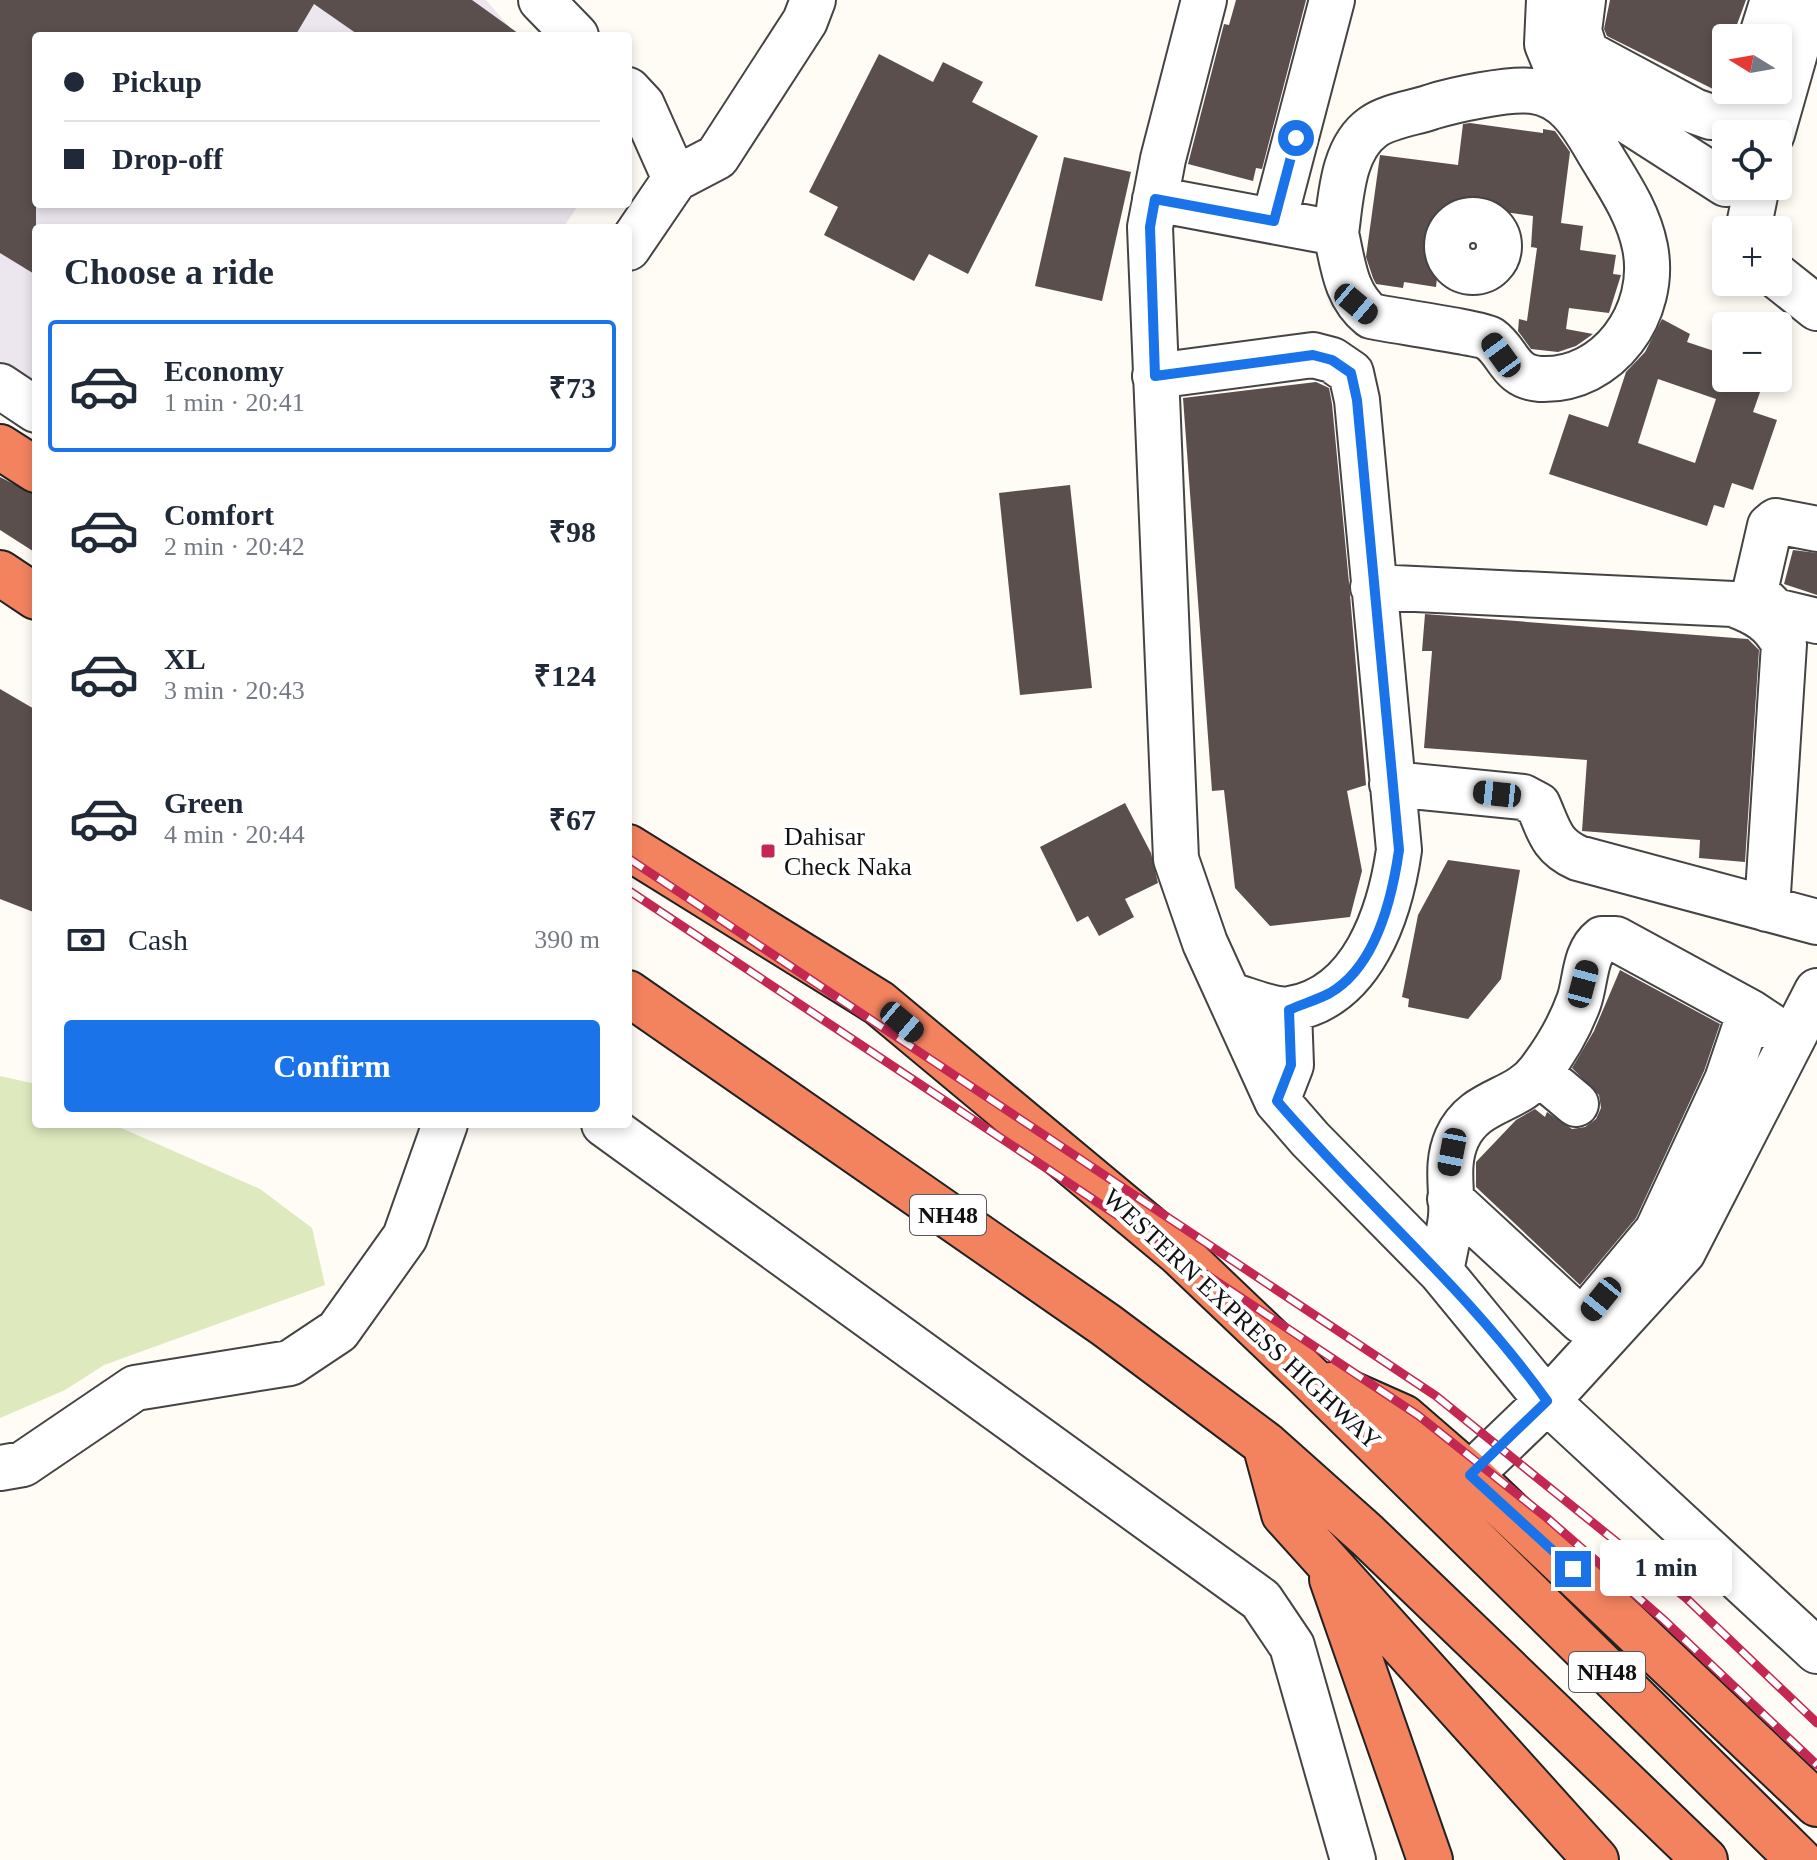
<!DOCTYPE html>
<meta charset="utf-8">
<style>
:root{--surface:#fff;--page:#f6f6f7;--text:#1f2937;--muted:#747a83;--line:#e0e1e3;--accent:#1a73e8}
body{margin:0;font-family:"Times New Roman",serif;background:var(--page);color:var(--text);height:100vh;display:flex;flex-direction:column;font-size:30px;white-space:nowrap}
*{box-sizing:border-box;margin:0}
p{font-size:26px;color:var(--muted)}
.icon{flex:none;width:44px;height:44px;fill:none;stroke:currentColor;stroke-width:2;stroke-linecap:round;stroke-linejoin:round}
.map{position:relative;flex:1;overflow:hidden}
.details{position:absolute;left:32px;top:224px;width:600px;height:904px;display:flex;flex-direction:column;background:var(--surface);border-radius:8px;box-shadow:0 4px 12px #0003}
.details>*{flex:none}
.guide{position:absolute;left:32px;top:32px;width:600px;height:176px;border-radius:8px;box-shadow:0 4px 12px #0003;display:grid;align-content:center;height:176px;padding:0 32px;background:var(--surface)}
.needle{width:52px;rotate:281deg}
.tools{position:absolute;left:1712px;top:24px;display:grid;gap:16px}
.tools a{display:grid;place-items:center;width:80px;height:80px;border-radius:8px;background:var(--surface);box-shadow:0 4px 12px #0003;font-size:40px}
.end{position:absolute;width:36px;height:36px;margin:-18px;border:10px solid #1a73e8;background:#fff;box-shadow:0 0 0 4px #fff}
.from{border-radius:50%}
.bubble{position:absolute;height:56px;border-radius:8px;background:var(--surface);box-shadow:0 4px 12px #0003;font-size:26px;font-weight:700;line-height:56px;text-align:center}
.car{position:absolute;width:24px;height:48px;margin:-24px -12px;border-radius:10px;box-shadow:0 0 6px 2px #0007;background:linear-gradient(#222 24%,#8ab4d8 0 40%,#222 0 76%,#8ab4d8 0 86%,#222 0)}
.guide b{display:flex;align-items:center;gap:28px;height:76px;font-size:30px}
.guide b+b{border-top:2px solid var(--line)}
.guide i{width:20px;height:20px;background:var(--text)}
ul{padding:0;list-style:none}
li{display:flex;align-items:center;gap:24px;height:132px;margin:0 16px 12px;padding:0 16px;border:4px solid transparent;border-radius:8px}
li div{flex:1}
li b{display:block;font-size:30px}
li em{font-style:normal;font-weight:700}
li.current{border-color:var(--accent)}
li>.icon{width:72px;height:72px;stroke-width:1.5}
h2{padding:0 32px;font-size:36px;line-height:96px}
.pay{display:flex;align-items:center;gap:20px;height:88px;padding:0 32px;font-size:30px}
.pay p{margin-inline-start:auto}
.button{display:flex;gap:16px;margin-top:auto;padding:16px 32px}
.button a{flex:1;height:92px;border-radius:8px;background:var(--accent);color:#fff;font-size:32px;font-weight:700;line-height:92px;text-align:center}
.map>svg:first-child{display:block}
.industrial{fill:#ece6ef}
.green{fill:#deeabe}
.building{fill:#5a4f4d;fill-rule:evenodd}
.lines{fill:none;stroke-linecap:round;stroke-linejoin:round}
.minor-casing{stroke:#444;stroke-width:48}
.highway-casing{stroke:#222;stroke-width:48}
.minor{stroke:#fff;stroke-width:44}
.highway{stroke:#f3835f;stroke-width:44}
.rail-casing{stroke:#c22851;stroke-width:9}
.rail{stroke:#fff;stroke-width:6;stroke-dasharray:18;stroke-linecap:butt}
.route{stroke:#1a73e8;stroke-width:10}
.poi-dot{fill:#c22851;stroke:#fff;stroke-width:3}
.labels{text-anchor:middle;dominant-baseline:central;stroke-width:8;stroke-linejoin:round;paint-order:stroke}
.shield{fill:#fff;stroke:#585858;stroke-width:2}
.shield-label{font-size:24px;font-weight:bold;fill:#111}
.poi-label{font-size:26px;fill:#111;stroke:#fff;text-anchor:start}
.street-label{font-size:26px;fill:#111;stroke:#fff}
</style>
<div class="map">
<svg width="1817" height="1860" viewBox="0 0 1817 1860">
<rect width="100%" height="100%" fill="#fffbf5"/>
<path class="industrial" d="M0,0H486L517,36H36V204H579L563,228H36V385L0,363Z"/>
<path class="green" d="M0,1076L36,1084V1124H112L260,1189L312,1228L325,1285L104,1365L65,1390L0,1418Z"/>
<path class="building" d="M0,0H472L522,36H360L314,4L295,36H36V275L0,253Z
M1236,0H1306L1262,169L1256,168L1253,181L1188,164L1224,24L1229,25Z
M1610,0H1746L1732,38H1726V53L1713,89L1607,36L1604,29Z
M879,54L933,82L943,62L983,82L972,102L1038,136L968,274L929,254L914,281L824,235L838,207L809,192Z
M1470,123L1543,133V129L1555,131L1570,152L1561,223L1583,226L1580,250L1616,255L1613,274L1621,275L1609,313L1569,308L1566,329L1593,334L1576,346L1558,352L1531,349L1518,331L1519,319L1527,321L1537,248L1531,247L1533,216L1446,204L1436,287L1404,282L1403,288L1376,284L1373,278L1366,257L1380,155L1458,165L1463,124Z
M1064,157L1131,172L1102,301L1035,286Z
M1662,319L1690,334L1687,342L1726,355V378H1765L1753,412L1777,420L1753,490L1732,483L1724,508L1714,505L1707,526L1549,474L1569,414L1608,427L1626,372L1645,352ZM1658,379L1716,399L1695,463L1638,443Z
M1316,382L1329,388L1332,404L1349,583L1366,785L1347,791L1362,871L1350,917L1270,926L1235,888L1224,790L1212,791L1183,398Z
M0,477L36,495V553L0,530Z
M1070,485L1092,688L1020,695L999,493Z
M1793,550L1817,553V595L1784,584Z
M1425,614L1748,639L1759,650L1745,862L1699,858L1700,840L1582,831L1587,760L1424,748L1432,651H1422Z
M0,689L36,710V913L0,899Z
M1125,803L1151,853L1158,883L1125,899L1134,917L1099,936L1088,916L1077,922L1040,847Z
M1448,860L1520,870L1501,979L1468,1019L1408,1007L1409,999L1402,997L1418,915Z
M1620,970L1720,1024L1704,1071L1636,1218L1580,1285L1476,1187V1162L1516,1120L1535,1109L1545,1117L1547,1112L1572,1129L1585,1127L1596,1119L1601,1108L1599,1095L1572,1068L1594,1031Z"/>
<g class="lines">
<defs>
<path id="minor" d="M541,0L576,36
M1204,0L1163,159L1150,227L1176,859L1205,943L1277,1101L1310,1139L1441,1272L1547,1401L1817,1651
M1549,0L1547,44L1561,78L1726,184
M1583,0L1579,31L1586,53L1694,111L1711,117L1735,116L1744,90
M1761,38L1773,0
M628,90L642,105L675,179
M1772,134L1810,0
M1155,199L1336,233C1343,264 1345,295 1371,316C1388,320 1481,333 1490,339C1509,352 1509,377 1540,379C1609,382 1658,312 1645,247C1638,212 1618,184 1600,154C1584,127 1568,95 1532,91C1509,88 1453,100 1431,107C1414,113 1388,116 1373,127C1342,149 1341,198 1336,233
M1447 246a26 26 0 1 1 52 0a26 26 0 1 1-52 0Z
M1274,221L1332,0
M1748,230L1757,186
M628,248L675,179L717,157L805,21L813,0
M1778,277L1817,308
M1155,376L1313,355L1332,360L1351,373L1357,400L1399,850C1390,913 1363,997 1290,1009C1274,1012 1246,999 1230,995
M0,386L36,410
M1817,529L1776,521L1770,526L1755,591L1775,611L1817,621
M1373,587L1733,604C1757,613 1772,621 1784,644L1767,909
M1392,784L1523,797L1538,805C1549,830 1551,846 1578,858L1817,922
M1539,1073L1576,1104
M1277,1101L1291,1065L1289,1010
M604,1124L1261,1600L1292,1646L1353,1860
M1450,1199L1582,1321L1657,1231L1727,1080L1750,1012
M1441,1272C1444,1254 1449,1235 1451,1217C1453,1189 1445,1165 1457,1138C1475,1098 1517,1103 1540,1071C1556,1050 1570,1026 1579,1001C1586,981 1584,953 1602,939H1616L1750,1012L1792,1040
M0,1468L23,1464L135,1388L290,1363L338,1331L405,1237L445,1124
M1470,1475L1547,1401L1683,1252L1817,991"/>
<path id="highway" d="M0,447L36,470
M0,573L36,597
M628,847L879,1003L1178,1252L1307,1375L1799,1860
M628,993L1106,1325L1265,1444L1367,1535L1705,1860
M1331,1385L1403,1417L1470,1475L1817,1804
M1265,1444L1284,1514L1596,1860
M1332,1579L1430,1860"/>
</defs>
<use href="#minor" class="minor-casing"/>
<use href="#highway" class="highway-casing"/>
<use href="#minor" class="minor"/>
<use href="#highway" class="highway"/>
<defs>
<path id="rail" d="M628,858L1436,1396L1686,1598L1817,1723
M628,890L1419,1416L1547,1518L1665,1621L1817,1765"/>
</defs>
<use href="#rail" class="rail-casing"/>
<use href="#rail" class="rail"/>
</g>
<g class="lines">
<path class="route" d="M1296,138L1274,221L1155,199L1150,227L1155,376L1313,355L1332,360L1351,373L1357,400L1399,850C1392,899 1375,967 1330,993C1317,1000 1302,1004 1289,1010L1291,1065L1277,1101C1365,1204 1469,1291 1547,1401L1470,1475L1573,1569"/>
</g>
<rect class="poi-dot" x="760" y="843" width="16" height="16" rx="4"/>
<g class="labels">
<g class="shield">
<rect x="910" y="1195" width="76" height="40" rx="6"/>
<rect x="1569" y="1652" width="76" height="40" rx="6"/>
</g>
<g class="shield-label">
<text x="948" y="1215">NH48</text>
<text x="1607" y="1672">NH48</text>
</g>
<g class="poi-label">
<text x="784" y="836">Dahisar<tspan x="784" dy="30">Check Naka</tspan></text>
</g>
<g class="street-label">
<text transform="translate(1242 1319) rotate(43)">WESTERN EXPRESS HIGHWAY</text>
</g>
</g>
</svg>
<div class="tools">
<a><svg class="needle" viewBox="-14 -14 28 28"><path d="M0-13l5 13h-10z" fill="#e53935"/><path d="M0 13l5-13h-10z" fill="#747a83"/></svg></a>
<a><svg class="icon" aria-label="locate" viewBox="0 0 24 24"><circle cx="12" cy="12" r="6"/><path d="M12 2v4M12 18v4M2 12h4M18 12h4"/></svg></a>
<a>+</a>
<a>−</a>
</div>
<i class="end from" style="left:1296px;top:138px"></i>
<i class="end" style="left:1573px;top:1569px"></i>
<div class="bubble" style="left:1600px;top:1540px;width:132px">1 min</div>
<i class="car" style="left:1356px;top:304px;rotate:130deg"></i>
<i class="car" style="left:1501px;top:355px;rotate:324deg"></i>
<i class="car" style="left:1497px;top:794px;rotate:276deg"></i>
<i class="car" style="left:1583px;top:984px;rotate:15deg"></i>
<i class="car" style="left:902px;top:1022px;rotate:130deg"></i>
<i class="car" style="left:1452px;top:1152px;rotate:191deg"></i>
<i class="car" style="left:1601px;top:1299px;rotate:219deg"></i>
<div class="guide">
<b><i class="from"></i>Pickup</b>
<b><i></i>Drop-off</b>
</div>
<section class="details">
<h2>Choose a ride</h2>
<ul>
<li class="current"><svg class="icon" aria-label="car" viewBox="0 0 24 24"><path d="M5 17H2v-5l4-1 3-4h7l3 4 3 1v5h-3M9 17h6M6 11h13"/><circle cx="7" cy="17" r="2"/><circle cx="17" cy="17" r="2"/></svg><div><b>Economy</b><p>1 min · 20:41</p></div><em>₹73</em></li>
<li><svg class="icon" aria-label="car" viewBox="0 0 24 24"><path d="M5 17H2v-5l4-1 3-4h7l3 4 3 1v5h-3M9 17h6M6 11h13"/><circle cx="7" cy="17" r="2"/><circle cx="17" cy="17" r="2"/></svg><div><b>Comfort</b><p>2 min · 20:42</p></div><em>₹98</em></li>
<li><svg class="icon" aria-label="car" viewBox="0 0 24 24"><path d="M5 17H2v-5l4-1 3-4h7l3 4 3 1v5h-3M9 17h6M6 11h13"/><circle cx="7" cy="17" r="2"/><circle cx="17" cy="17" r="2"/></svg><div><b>XL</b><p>3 min · 20:43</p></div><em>₹124</em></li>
<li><svg class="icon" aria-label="car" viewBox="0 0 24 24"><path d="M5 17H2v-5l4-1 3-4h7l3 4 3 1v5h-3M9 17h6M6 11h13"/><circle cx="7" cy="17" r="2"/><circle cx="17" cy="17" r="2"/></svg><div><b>Green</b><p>4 min · 20:44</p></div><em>₹67</em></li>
</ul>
<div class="pay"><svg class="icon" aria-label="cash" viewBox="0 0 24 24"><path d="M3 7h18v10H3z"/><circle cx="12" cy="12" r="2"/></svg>Cash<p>390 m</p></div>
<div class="button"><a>Confirm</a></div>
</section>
</div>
